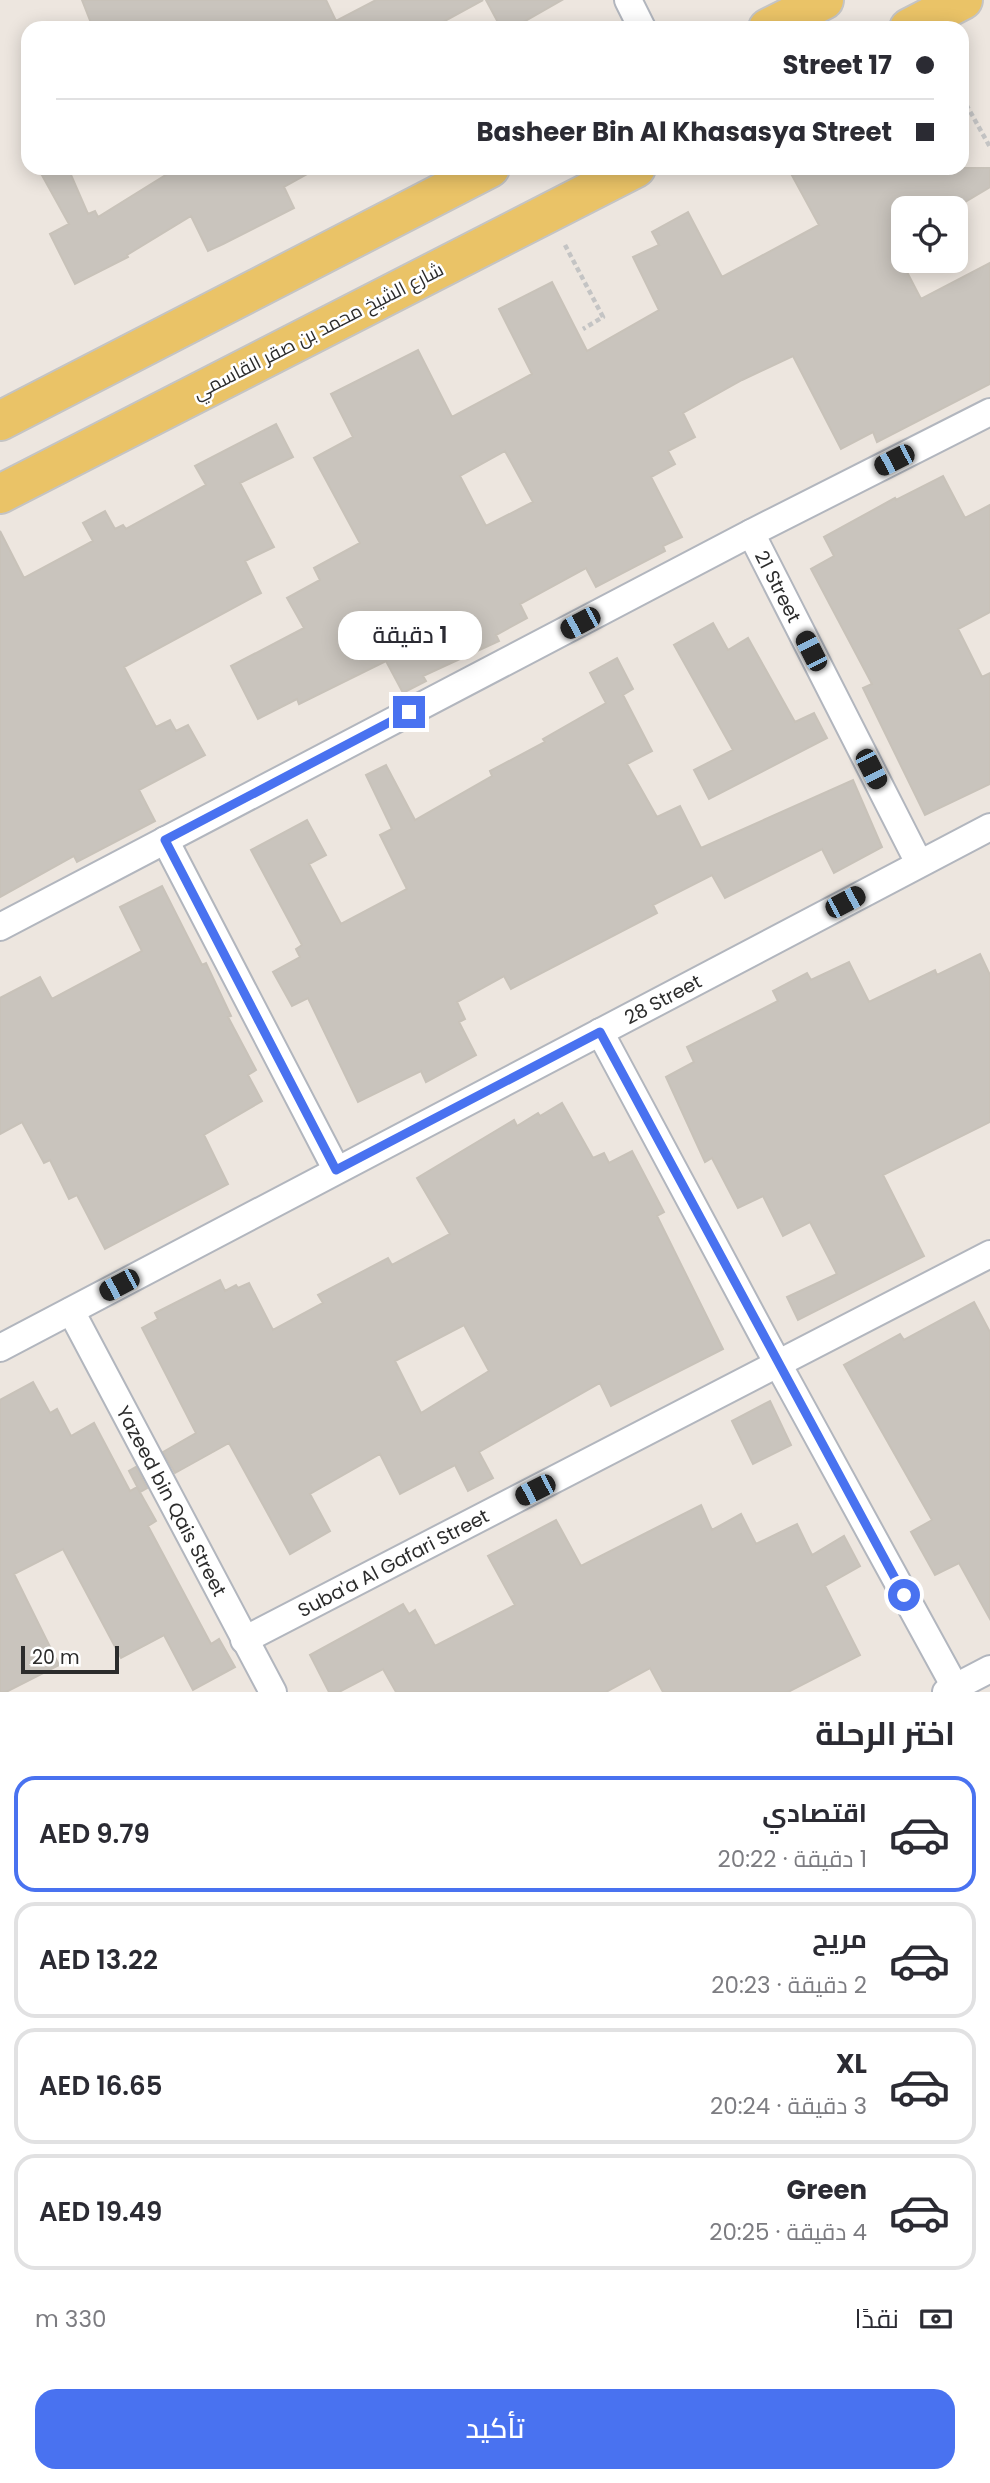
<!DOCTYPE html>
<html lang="ar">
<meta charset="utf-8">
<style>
:root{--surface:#fff;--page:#f2f2f3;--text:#2b2b33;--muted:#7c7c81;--line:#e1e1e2;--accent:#4972f0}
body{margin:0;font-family:Poppins,Cairo,sans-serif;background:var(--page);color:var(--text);direction:rtl;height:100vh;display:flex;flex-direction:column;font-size:26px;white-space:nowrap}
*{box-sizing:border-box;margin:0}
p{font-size:23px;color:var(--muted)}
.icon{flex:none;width:38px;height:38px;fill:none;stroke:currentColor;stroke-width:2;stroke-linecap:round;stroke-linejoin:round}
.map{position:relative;height:1692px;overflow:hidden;direction:ltr}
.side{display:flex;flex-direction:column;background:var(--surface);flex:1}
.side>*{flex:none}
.hud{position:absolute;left:21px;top:21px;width:948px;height:154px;border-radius:21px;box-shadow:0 4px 18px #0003;direction:rtl;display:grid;align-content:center;height:154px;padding:0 35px;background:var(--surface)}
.tools{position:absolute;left:891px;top:196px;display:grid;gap:14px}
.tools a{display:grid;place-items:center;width:77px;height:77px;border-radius:14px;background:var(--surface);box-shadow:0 4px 18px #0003;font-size:35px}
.scale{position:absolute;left:21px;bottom:18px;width:98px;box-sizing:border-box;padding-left:7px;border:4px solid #2c2c2c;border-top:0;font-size:19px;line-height:24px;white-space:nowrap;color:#2c2c2c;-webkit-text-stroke:5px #fff;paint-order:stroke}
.end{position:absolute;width:32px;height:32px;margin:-16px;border:9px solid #4972f0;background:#fff;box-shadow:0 0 0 4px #fff}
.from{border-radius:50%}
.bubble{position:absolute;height:49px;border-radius:21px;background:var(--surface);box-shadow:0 4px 18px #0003;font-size:23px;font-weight:600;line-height:49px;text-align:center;direction:rtl}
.car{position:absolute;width:21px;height:42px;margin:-21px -10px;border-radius:9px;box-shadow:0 0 5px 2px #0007;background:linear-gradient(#222 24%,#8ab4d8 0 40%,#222 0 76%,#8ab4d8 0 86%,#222 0)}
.hud b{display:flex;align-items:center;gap:24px;height:66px;font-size:26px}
.hud b+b{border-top:2px solid var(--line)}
.hud i{width:18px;height:18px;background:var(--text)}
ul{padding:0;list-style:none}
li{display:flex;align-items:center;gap:21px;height:116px;margin:0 14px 10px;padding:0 21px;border:4px solid var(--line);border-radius:21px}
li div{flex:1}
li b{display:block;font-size:26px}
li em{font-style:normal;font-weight:600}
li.current{border-color:var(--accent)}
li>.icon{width:63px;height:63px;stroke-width:1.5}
h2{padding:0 35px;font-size:32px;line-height:84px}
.pay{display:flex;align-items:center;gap:18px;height:77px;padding:0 35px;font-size:26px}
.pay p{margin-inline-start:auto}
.action{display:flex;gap:14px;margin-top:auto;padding:14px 35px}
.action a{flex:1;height:80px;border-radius:21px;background:var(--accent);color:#fff;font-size:28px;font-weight:600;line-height:80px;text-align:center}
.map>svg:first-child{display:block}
.building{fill:#c9c4bd;stroke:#c8c2b9;stroke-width:2;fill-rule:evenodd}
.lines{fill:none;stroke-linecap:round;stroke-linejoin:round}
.minor-casing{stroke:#b2b6be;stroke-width:30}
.primary-casing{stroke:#c4c4c4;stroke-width:42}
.path{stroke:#c4c4c4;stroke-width:4.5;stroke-dasharray:5 3.5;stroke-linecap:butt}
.minor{stroke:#fff;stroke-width:26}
.primary{stroke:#eac367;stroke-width:38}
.route{stroke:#4972f0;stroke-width:9}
.labels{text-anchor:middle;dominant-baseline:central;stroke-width:5;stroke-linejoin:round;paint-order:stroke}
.street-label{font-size:19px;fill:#2c2c2c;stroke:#fff}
</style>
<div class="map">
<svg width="990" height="1692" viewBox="0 0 990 1692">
<rect width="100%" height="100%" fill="#ede6df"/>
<path class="building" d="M82,0H326L336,21L376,0H483L432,28H93Z
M486,0H562L513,28H501Z
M38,168H68L88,214L95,211L98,217L177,168H318L284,187L294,208L223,244L208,251L191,216L127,255L128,257L75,284L50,234L69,224Z
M788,168H990V187L955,208H903V237L892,243L921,299L990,263V384L877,442L873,432L841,449L793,356L742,380L683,413L695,437L668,451L675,464L651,477L682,537L663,546L665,551L596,587L586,568L520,604L527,618L496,635L499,641L423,676L426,681L403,693L386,661L299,704L297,699L258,719L231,666L304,628L287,598L320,580L314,568L360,543L314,458L353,437L331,394L418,350L452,417L532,374L499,309L552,282L587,351L659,310L633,257L659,245L652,232L688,212L722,277L819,225ZM505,451L533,502L486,526L460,476Z
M276,424L293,457L240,483L274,547L245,561L261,593L124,667L156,727L170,720L176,731L188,725L205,755L139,790L155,821L77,862L74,856L0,897V531L24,578L93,541L83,523L105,511L115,529L123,525L126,529L206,485L195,466Z
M943,476L965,518L990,505V612L958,629L982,677L990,673V784L925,815L863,688L872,684L811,569L834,556L824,537L895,498L896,500Z
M713,623L728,650L748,638L795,722L814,713L827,738L709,799L694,770L733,750L674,645Z
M617,658L633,689L623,695L652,751L627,764L657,817L680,806L701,848L853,780L882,847L834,873L822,849L725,898L712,875L653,905L657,913L511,989L504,976L457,1002L465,1019L459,1022L476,1055L426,1082L421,1071L358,1102L308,998L292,1006L273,972L300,957L296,949L302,945L251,850L307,820L326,855L309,864L341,924L407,889L380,835L392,829L366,775L386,765L415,820L492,776L490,771L545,742L543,739L606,703L590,673Z
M162,886L202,965L206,963L231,1016L228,1017L256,1070L248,1075L262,1101L204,1135L228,1184L105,1249L77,1195L69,1199L50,1160L44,1163L22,1122L0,1134V998L40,977L52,999L142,951L120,907Z
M980,954L990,975V1122L883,1175L924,1256L798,1320L787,1297L837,1274L810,1222L783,1236L763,1196L738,1208L712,1158L705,1162L666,1077L694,1062L687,1047L778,1001L773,991L807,973L811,980L849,962L869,1002L935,970L937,975Z
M562,1103L593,1158L604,1153L609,1163L632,1151L664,1212L657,1216L723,1349L611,1406L600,1383L479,1452L493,1478L468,1491L455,1465L400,1494L380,1454L310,1494L330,1531L290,1554L229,1443L175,1473L163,1452L196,1433L142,1328L158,1319L155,1313L220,1280L225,1291L236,1285L238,1288L249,1283L273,1330L323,1303L318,1295L388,1258L392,1265L450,1234L417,1178L514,1120L517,1126L538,1113L540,1116ZM464,1325L489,1371L421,1413L395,1361Z
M974,1302L990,1332V1619L959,1563L935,1575L911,1532L932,1520L844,1365L900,1334L904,1340Z
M33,1382L50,1413L57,1409L71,1436L94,1423L130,1491L137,1487L156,1521L148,1526L211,1644L219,1639L235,1667L193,1690L164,1635L121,1658L63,1549L14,1574L59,1665L6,1692H0V1400Z
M770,1401L791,1445L753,1464L732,1421Z
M136,1467L147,1488L140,1492L129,1471Z
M701,1505L712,1530L741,1514L756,1544L797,1524L812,1555L844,1536L860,1566L825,1586L860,1655L788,1692H663L650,1668L606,1692H396L383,1669L339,1692H329L310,1655L403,1604L409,1614L415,1610L435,1646L515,1605L488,1556L556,1520L581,1566Z"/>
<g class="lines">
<defs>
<g id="minor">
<path d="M628,0L642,28"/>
<path id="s1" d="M751,533L919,863"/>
<path d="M165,840L336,1169"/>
<path d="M0,927L751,533L990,412"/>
<path d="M600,1032L778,1364L955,1687"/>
<path id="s2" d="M71,1311L273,1692"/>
<path id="s3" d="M0,1348L990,827"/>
<path id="s4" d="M244,1640L990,1254"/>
<path d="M946,1692L990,1669"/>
</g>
<path id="primary" d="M768,28L824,0
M909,28L963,0
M0,421L490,168
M0,494L636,168"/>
</defs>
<use href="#minor" class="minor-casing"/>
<use href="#primary" class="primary-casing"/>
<path class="path" d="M962,97L990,147
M565,245L603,317L583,329"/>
<use href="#minor" class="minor"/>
<use href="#primary" class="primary"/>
</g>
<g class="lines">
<path class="route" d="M409,712L165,840L336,1170L600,1032L904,1595"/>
</g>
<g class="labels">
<g class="street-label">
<text transform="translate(318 331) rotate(-27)">شارع الشيخ محمد بن صقر القاسمي</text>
<text stroke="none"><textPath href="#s1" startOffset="60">21 Street</textPath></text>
<text stroke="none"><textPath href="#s3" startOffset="749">28 Street</textPath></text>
<text stroke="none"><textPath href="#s2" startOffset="215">Yazeed bin Qais Street</textPath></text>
<text stroke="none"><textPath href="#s4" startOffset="168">Suba'a Al Gafari Street</textPath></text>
</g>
</g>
</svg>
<div class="tools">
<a><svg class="icon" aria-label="locate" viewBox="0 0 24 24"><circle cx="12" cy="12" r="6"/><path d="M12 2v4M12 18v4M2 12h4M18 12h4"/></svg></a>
</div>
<div class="scale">20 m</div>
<i class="end from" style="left:904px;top:1595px"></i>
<i class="end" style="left:409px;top:712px"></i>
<div class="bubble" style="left:338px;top:611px;width:144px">1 دقيقة</div>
<i class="car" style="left:894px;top:460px;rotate:243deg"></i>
<i class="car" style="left:580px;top:623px;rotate:242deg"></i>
<i class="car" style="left:811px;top:651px;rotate:333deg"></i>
<i class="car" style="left:871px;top:769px;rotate:153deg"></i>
<i class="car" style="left:845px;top:902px;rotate:62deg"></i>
<i class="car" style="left:119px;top:1285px;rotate:242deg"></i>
<i class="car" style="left:535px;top:1490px;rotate:243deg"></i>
<div class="hud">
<b><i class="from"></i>17 Street</b>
<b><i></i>Basheer Bin Al Khasasya Street</b>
</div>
</div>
<section class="side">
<h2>اختر الرحلة</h2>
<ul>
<li class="current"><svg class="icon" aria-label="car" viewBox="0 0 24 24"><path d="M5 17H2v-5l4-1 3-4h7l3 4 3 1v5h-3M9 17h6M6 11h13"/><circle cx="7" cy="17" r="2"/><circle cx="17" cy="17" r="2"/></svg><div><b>اقتصادي</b><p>1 دقيقة · 20:22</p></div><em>AED 9.79</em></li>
<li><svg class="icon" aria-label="car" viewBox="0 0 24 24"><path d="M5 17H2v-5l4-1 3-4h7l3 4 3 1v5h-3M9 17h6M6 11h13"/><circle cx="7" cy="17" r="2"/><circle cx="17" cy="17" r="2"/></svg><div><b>مريح</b><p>2 دقيقة · 20:23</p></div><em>AED 13.22</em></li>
<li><svg class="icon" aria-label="car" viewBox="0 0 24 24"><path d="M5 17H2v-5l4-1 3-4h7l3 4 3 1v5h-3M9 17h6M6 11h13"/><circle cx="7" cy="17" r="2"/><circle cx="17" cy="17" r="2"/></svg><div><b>XL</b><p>3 دقيقة · 20:24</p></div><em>AED 16.65</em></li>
<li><svg class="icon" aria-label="car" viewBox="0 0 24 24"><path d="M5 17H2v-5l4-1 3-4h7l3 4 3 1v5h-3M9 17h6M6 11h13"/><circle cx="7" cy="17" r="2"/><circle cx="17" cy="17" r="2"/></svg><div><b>Green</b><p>4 دقيقة · 20:25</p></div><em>AED 19.49</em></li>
</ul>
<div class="pay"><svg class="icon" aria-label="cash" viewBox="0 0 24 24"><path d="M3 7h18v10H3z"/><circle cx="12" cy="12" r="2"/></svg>نقدًا<p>330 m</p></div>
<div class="action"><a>تأكيد</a></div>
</section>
